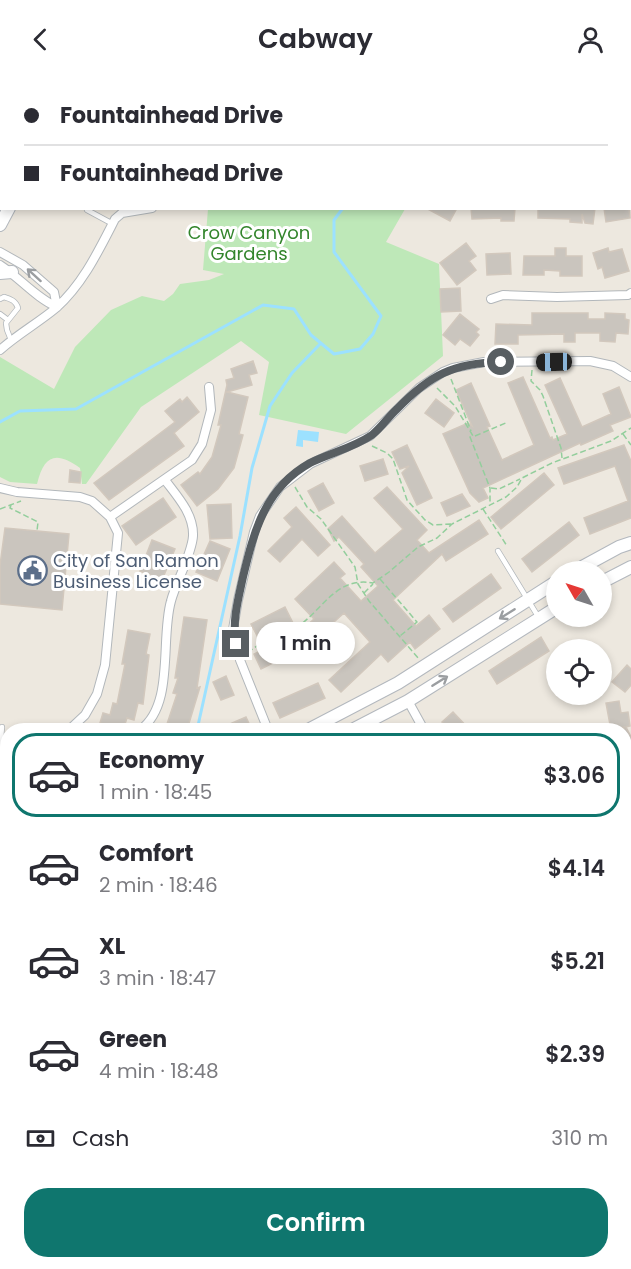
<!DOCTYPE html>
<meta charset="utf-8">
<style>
:root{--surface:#fff;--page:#f2f2f3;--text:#2b2b33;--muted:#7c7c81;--line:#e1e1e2;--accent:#0f766e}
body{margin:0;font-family:Poppins,sans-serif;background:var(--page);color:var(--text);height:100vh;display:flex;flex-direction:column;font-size:22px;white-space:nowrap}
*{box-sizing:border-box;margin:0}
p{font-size:20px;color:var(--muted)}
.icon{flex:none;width:33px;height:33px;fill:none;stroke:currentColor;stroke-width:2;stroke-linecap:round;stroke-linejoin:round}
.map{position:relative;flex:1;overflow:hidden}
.panel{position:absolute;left:0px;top:645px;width:632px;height:546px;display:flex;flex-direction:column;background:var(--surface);border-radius:24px 24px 0 0;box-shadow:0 3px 9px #0003}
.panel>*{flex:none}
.banner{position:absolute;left:0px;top:0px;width:632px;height:132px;box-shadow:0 3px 9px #0003;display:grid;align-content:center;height:132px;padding:0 24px;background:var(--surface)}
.needle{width:39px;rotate:309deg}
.controls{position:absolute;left:546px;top:483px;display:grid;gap:12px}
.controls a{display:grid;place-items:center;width:66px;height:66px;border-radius:50%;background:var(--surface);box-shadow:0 3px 9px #0003;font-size:30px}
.end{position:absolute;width:27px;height:27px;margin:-14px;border:8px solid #585e62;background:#fff;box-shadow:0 0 0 3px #fff}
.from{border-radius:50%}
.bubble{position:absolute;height:42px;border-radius:21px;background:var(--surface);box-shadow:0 3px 9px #0003;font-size:20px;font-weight:600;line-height:42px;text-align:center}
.car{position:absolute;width:18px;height:36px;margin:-18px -9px;border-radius:8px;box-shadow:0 0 4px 2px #0007;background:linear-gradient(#222 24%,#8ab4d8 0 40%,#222 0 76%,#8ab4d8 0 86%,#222 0)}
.banner b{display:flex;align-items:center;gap:21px;height:57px;font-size:22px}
.banner b+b{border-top:2px solid var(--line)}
.banner i{width:15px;height:15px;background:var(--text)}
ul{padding:10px 0 0;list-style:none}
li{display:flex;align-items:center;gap:18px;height:84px;margin:0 12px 9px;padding:0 12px;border:3px solid transparent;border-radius:24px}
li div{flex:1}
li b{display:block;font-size:22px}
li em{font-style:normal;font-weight:600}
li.current{border-color:var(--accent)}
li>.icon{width:54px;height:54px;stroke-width:1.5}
.pay{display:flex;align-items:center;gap:15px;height:66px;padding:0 24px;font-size:22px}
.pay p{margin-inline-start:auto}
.action{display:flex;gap:12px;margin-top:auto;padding:12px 24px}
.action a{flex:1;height:69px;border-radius:24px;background:var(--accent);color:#fff;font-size:24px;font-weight:600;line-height:69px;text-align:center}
header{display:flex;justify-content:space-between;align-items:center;height:78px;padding:0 24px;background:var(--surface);font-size:27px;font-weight:600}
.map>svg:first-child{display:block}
.green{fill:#bee8b8}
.water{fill:#9ce1ff}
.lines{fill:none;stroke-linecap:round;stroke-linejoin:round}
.stream{stroke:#9ce1ff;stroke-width:3}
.building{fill:#cac5be;stroke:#d2c8bd;stroke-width:1.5}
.lane-casing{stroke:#b2b7bb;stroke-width:6}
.street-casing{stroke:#b2b7bb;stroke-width:10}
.secondary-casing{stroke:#b3b8be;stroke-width:14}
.path{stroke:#93ce9c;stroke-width:1.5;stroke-dasharray:6 3;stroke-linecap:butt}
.lane{stroke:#fff;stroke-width:4.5}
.street{stroke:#fff;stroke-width:8}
.secondary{stroke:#fff;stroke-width:12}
.oneway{stroke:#9b9ea1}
.route{stroke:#585e62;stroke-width:8}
.labels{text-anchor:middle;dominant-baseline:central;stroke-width:6;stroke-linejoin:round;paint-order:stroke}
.park-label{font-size:18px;fill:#33852c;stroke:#fff}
.service-label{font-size:18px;fill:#4e5e75;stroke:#fff;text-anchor:start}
</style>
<header><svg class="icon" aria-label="back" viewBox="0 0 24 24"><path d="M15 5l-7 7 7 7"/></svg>Cabway<svg class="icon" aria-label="person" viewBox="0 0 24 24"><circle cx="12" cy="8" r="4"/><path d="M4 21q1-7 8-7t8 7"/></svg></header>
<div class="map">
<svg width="631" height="1191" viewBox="0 0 631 1191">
<rect width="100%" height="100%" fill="#ede8df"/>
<path class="green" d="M205,0H401L204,1Z
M208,131H405L386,164L439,186L443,278L346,356L259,337L269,284L241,263L141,329L86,406H82L80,390C55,372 44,378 37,406L10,404L0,399V279L54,311L75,269L111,232L142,218L164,223L173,216L180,206L209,202L224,196L203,192Z
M624,860L631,864V1191H149L153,1184H624Z"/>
<path class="water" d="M298,352L319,354L318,364L303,362V369L296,368Z"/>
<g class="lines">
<path class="stream" d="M351,0L352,2
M0,344L20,333L76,331L263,227L294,231L311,257L334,276L360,271L373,256L381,238L334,174V142L343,130
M197,652L240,458L252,390L270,328L292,295L320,266
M0,1177L8,1182
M9,1184L19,1191"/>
</g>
<path class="building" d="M426,130H457L450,143Z
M471,130H515L514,143H501V140L472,141Z
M538,130H595L593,146L585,145L582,136V145L570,144V141L538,140Z
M604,130H629L630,140L606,144Z
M466,165L476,178L469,183L476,192L457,207L440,185Z
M555,170H566V178H582V198H560V193L544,192V197H523L524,178H555Z
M608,170L609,174L622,171L629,193L605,200L602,189L598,191L593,175Z
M510,175L511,196L487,197L486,176Z
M460,210L461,233L441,234L440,211Z
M532,235H588V241H605V235L625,236V241L629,242L628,256L616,255L615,264L600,263V255H575V264H564V256L518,257V266H495L496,246L532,247Z
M460,236L479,251L476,254L479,257L470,268L460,261L455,267L443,257Z
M253,283L257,295L249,297L252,307L227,314L248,319L239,356L243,357L234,390L218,411L197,428L181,407L198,394L200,396L212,379L221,347H218L227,307L226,302L234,300L231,291Z
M523,299L550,360L552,359L553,362L567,356L545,307L560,300L582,349L611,336L603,316L619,309L631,339L610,347L613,353L581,367L580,365L483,410L488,420L479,424L470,415L443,356L468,345L472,348L456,312L471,305L490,348L487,349L502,382L534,367L508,305Z
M187,319L199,334L174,355L184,368L109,422L94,405L175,344L165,333L180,321L182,324Z
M436,321L454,335L444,349L425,335Z
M407,367L432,420L417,427L402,395L409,388L400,391L392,374Z
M624,367L631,383V440L590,456L584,440L628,423L615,388L564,406L558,390Z
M383,381L388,396L365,403L360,388Z
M70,392L81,394L80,405L69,404Z
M544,395L554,407L501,451L491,439Z
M323,405L334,425L319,433L308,413Z
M387,409L427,452L417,462L429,475L479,442L488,456L446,483L442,476L393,522L416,548L429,537L440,551L415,571L410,564L388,584L381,576L341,614L329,602L370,564L344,535L315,561L305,549L314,541L295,521L334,484L345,496L340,500L361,523L378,508L361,489L364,486L339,459L334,463L328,451L342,438L375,475L403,451L374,420Z
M462,416L470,428L447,438L441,425Z
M163,420L176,439L136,467L122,448Z
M231,426L232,460L210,461L207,427Z
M296,429L330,467L318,478L302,461L280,484L268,473L292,449L284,440Z
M569,444L579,457L532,494L522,481Z
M5,450L69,456L62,532L0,526V487Z
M152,462L175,471L162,502L140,493Z
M210,463L230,471L217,503L196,494Z
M491,496L501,510L453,544L443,531Z
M285,529L305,569L261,591L254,576L264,571L251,546Z
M184,539L207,542L197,610L200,609L187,652H165L177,616L173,615L178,600H175Z
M128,552L150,556L146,576L149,577L143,626L138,625L134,642L127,640L123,652L100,645L103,635L110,637L113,625L117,626L125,586H122Z
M541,559L549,573L497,606L489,593Z
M627,587L631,591V607L625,614L612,604Z
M226,598L234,617L221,622L213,604Z
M318,605L325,620L280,640L273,625Z
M619,623L621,635L628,634L630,648L626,649L631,659V691L624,694V649L611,652L606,625Z
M453,634L470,652H450L442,644Z
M246,639L252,652H216Z
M631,811V842L624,836V818Z
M8,870V909L0,906L3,896L0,894V886Z
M110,1184H144L139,1191H123Z"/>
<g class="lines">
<defs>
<path id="lane" d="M168,2V0
M0,9L2,10
M87,132L113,146
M0,221L4,219C11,221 16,223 18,230L6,245L7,252L11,262
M0,236L8,242
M498,473L539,540
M0,671L2,649"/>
<path id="street" d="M616,0V2
M194,2V0
M630,97L631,99
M0,174L23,187L54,214L57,229
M0,187C20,200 36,220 57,229
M491,221L503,217L557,219L628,217L631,215
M0,272C18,256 38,245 56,230C83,206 99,172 115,141L122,135L152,130
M0,410L17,414L80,419L92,423L110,439L118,455L105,587L97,616L85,637L69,652
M110,439L192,382L202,366L211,332L209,309
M408,623L424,652
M140,652C175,627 160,561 171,523C176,504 192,476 193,458C194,436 177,418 165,402
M268,652L240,582L233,551L238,522L254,454L260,438L280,409L310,386L370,358L419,310L443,294L453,290L484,284L590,283L613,288L631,299
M0,675H8
M624,787L631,781
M0,846H8
M0,1143L8,1139"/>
<path id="secondary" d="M56,2L57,0
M78,2V0
M0,108L2,105
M0,147L9,130
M0,195L12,194
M573,494L619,469L631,465
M602,504L631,489
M308,652L398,605L556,504
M352,652L408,623L556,530
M0,725H8
M0,740H8"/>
</defs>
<use href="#lane" class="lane-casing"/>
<use href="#street" class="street-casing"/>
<use href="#secondary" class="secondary-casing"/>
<path class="path" d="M630,59H631
M532,292L531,303L540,312L543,318L561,370L562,380
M451,301L471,353
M437,310L455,328L473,358L470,359L490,410V427
M623,356L631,367
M475,358L508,344
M372,368L387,375L393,381L407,422L425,442L433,447L451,446
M295,409L307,429L321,441L355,489L358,506L369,523L419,581
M491,410L499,411L520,401
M11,427L10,430L38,444L37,453
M0,431L21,423
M483,431L507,468
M380,501L417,544L400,558
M364,515L373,506
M248,575C262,561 281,560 297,549C323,532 336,498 373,505L389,494L418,469L437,460L452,446L506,419L517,409L522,400L552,385L611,363L631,350
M624,876L631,873
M624,955L631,959
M624,1082L631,1069
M566,1191L570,1184"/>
<use href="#lane" class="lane"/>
<use href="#street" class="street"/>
<use href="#secondary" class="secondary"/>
</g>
<defs><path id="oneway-shaft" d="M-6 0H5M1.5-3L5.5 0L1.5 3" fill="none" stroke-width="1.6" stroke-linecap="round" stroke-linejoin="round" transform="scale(1.5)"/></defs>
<g class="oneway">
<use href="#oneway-shaft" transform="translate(34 197) rotate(-138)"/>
<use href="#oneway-shaft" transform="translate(507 536) rotate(148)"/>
<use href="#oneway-shaft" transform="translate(440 603) rotate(-32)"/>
</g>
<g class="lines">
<path class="route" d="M236,566C232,543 238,522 243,499C254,453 265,410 310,385C330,375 353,370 372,357C382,349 388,339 397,331C430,297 453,285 501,284"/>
</g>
<defs>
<symbol id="civic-ring" viewBox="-11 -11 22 22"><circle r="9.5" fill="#fff" stroke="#5c6f8a" stroke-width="1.5"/><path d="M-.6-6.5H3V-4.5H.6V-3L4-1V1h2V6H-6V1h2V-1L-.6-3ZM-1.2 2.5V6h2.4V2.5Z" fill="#5c6f8a"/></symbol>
</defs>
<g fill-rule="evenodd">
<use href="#civic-ring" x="16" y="476" width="33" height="33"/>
</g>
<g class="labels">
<g class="park-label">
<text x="249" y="154">Crow Canyon<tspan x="249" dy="21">Gardens</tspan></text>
</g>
<g class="service-label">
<text x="53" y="482">City of San Ramon<tspan x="53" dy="21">Business License</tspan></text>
</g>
</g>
</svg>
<div class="controls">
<a><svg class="needle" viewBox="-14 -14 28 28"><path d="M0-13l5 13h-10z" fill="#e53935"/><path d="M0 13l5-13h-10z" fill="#7c7c81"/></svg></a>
<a><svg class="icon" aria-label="locate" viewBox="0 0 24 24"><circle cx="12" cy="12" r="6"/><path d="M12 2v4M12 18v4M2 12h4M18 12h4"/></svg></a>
</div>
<i class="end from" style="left:501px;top:284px"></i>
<i class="end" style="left:236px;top:566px"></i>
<div class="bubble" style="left:256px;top:544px;width:99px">1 min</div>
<i class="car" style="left:554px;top:284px;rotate:269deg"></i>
<div class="banner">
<b><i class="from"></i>Fountainhead Drive</b>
<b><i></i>Fountainhead Drive</b>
</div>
<section class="panel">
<ul>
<li class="current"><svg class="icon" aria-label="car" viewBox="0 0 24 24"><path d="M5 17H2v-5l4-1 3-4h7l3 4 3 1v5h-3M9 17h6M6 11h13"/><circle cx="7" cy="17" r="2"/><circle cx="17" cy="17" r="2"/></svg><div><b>Economy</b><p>1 min · 18:45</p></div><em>$3.06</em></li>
<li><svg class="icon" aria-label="car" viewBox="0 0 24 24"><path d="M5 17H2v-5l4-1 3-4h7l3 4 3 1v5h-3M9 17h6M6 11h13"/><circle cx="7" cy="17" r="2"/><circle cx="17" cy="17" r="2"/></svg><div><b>Comfort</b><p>2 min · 18:46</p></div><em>$4.14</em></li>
<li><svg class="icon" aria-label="car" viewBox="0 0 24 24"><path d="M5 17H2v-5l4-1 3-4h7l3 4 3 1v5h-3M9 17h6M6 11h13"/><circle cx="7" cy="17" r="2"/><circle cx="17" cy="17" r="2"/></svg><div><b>XL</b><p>3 min · 18:47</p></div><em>$5.21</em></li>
<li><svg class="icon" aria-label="car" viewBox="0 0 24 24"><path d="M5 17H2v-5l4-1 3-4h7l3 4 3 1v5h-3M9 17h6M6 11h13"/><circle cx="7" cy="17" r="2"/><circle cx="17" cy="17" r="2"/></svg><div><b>Green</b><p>4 min · 18:48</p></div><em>$2.39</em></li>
</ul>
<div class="pay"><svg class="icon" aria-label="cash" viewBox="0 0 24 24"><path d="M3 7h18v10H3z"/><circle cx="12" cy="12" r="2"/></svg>Cash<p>310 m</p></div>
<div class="action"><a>Confirm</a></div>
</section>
</div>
